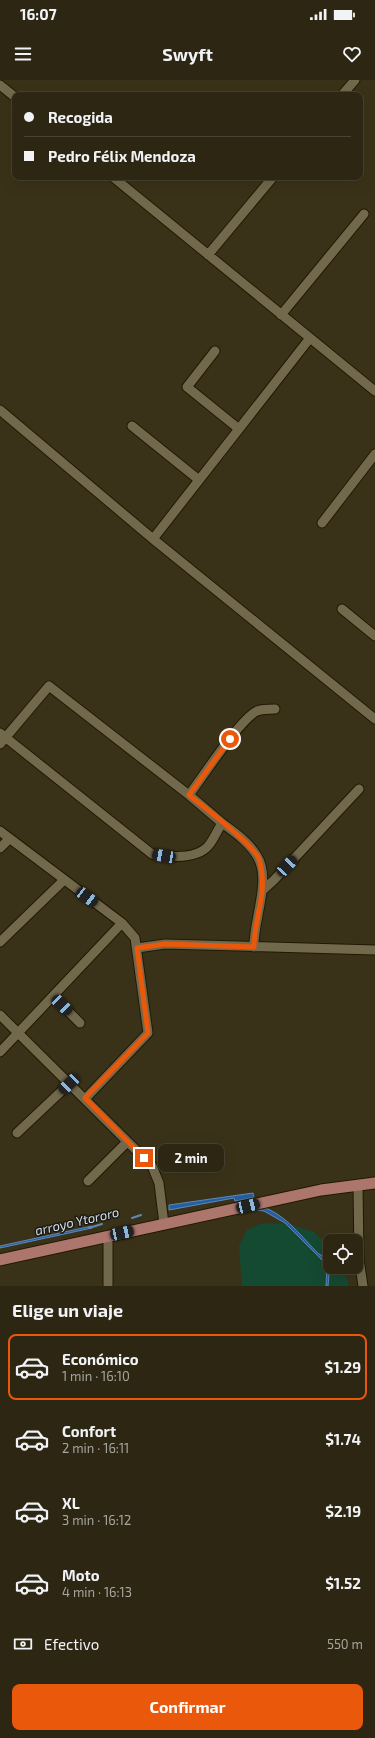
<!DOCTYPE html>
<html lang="es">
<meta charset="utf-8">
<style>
:root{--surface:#2c2612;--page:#383220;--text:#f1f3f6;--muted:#a6a59f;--line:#484332;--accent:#ea580c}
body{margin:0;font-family:"Exo 2",sans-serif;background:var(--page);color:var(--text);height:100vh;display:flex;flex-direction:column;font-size:15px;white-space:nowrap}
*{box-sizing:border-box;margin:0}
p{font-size:13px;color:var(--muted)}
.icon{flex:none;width:22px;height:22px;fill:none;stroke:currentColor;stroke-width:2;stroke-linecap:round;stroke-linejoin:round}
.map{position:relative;height:1206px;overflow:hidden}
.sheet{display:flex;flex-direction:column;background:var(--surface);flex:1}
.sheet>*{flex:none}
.guide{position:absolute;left:12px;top:12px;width:351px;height:88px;border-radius:8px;box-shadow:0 4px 16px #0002,0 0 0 1px var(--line);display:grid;align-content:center;height:88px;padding:0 12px;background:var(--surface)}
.buttons{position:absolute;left:323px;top:1154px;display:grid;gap:8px}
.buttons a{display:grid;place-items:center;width:40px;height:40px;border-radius:8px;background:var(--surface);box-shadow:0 4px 16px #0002,0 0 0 1px var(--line);font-size:20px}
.end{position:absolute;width:18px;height:18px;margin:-9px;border:5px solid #ea580c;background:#fff;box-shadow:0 0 0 2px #fff}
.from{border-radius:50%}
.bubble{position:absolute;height:28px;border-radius:8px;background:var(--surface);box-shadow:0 4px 16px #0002,0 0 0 1px var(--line);font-size:13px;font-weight:700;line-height:28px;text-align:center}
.car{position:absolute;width:12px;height:24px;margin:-12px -6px;border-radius:5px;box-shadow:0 0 3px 1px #0007;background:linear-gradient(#222 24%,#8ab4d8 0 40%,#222 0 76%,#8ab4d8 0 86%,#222 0)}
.guide b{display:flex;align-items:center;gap:14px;height:38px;font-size:15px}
.guide b+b{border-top:1px solid var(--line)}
.guide i{width:10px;height:10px;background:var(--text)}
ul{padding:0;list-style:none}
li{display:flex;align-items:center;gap:12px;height:66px;margin:0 8px 6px;padding:0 4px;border:2px solid transparent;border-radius:8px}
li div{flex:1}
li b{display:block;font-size:15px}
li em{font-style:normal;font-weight:700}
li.on{border-color:var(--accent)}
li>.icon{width:36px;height:36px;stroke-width:1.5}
h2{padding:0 12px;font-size:18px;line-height:48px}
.pay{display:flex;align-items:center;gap:10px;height:44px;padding:0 12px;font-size:15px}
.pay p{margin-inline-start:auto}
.action{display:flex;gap:8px;margin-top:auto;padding:8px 12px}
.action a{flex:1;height:46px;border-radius:8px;background:var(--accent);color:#fff;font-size:16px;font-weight:700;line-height:46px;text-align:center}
.status{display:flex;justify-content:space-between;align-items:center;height:28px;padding:0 20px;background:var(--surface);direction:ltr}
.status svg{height:11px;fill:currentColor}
header{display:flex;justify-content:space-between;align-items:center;height:52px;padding:0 12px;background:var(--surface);font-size:18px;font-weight:700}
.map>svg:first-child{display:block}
.green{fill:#144a31}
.water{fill:#245fa3;stroke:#6088b3}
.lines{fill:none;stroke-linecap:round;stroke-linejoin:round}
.stream{stroke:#6088b3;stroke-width:2}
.minor-casing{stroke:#211901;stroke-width:11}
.major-casing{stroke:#211901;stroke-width:13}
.minor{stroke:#72694d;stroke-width:9}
.major{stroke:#ad766d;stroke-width:11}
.route{stroke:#ea580c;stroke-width:5}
.labels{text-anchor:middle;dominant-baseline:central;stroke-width:3;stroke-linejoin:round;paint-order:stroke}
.water-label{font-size:13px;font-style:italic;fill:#cedef1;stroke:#1e1a0f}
</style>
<div class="status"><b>16:07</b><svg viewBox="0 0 49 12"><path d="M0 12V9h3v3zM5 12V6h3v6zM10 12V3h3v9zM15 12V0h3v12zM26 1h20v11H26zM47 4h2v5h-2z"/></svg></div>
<header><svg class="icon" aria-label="menu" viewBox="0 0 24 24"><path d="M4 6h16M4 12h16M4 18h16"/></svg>Swyft<svg class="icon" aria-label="heart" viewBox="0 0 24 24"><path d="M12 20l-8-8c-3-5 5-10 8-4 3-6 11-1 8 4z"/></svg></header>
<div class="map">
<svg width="375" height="1206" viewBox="0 0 375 1206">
<rect width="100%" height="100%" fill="#3a3218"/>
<path class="green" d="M262,1143L275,1144L285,1143L314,1152L330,1168V1187H343L349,1206H242L239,1166L247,1150Z"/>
<path class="water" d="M253,1113L254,1117L235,1121L234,1118L169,1130V1125Z
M262,1127C286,1134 302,1158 319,1174L326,1178L330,1183L328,1206H326L327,1185L285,1143L264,1131L256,1130Z
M92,1146V1148L0,1168V1166Z"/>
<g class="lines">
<path class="stream" d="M132,1138L141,1135
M89,1148L102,1144"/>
<defs>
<path id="minor" d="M0,5L15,17
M342,15L355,0
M113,97L375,311
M208,175L273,97
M281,235L364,134
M215,271L187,307L239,349
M0,330L153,459L375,639
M132,346L199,400
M322,443L375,374
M153,459L310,258
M342,529L375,556
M0,653L152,774C169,777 197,780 209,765C214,759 218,749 222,743C234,752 249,762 257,776C272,800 253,840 254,867
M0,664L49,606L189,715L222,743
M189,715C202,698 240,639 257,631C262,629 269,629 275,629
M0,751L122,843L135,858L148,953L85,1019
M0,768L9,759
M262,811L274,800L359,709
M0,862L64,800
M137,868L165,864L375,870
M53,916L80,943
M0,935L152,1086L159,1103L164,1144
M0,972L122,843
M17,1053L69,1004
M88,1101L127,1062
M358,1105L359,1179L363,1206
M108,1156V1206"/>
<path id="major" d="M0,1180L321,1110L375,1103"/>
</defs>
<use href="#minor" class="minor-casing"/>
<use href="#major" class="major-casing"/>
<use href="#minor" class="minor"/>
<use href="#major" class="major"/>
</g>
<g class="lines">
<path class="route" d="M144,1078L85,1018L148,953L137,868L165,864L254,867C254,848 260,830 262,812C263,802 262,789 259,779C254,765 203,726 189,715L230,659"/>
</g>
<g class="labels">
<g class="water-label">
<text transform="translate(77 1141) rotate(-13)">arroyo Ytororo</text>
</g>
</g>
</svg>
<div class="buttons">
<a><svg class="icon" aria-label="locate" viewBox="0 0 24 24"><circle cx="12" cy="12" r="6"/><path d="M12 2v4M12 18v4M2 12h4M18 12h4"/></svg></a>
</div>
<i class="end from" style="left:230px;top:659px"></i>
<i class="end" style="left:144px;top:1078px"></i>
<div class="bubble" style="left:158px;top:1064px;width:66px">2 min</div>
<i class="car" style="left:164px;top:776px;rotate:280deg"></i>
<i class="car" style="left:287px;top:786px;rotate:43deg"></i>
<i class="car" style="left:87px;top:817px;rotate:127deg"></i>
<i class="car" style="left:62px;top:925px;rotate:134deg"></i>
<i class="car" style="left:69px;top:1004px;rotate:226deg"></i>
<i class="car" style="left:248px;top:1126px;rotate:77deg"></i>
<i class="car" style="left:122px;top:1153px;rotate:78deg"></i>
<div class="guide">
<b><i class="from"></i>Recogida</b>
<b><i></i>Pedro Félix Mendoza</b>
</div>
</div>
<section class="sheet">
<h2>Elige un viaje</h2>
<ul>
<li class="on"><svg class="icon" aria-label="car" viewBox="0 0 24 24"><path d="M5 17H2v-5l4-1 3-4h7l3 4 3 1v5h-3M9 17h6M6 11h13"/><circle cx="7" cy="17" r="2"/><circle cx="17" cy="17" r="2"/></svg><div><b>Económico</b><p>1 min · 16:10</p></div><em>$1.29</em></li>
<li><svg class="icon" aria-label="car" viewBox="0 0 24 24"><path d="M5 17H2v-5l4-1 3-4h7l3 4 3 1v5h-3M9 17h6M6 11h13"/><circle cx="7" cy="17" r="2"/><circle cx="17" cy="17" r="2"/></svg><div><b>Confort</b><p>2 min · 16:11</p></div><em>$1.74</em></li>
<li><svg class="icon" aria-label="car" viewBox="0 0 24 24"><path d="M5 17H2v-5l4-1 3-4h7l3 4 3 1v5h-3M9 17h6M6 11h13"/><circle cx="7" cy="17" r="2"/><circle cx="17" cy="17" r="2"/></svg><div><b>XL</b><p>3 min · 16:12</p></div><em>$2.19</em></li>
<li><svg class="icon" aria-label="car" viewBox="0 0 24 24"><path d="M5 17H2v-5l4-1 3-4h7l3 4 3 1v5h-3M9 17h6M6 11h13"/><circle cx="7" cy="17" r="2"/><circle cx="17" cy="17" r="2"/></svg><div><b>Moto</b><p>4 min · 16:13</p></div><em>$1.52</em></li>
</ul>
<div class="pay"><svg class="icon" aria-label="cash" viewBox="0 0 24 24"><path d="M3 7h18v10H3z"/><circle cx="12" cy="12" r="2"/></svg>Efectivo<p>550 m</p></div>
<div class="action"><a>Confirmar</a></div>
</section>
